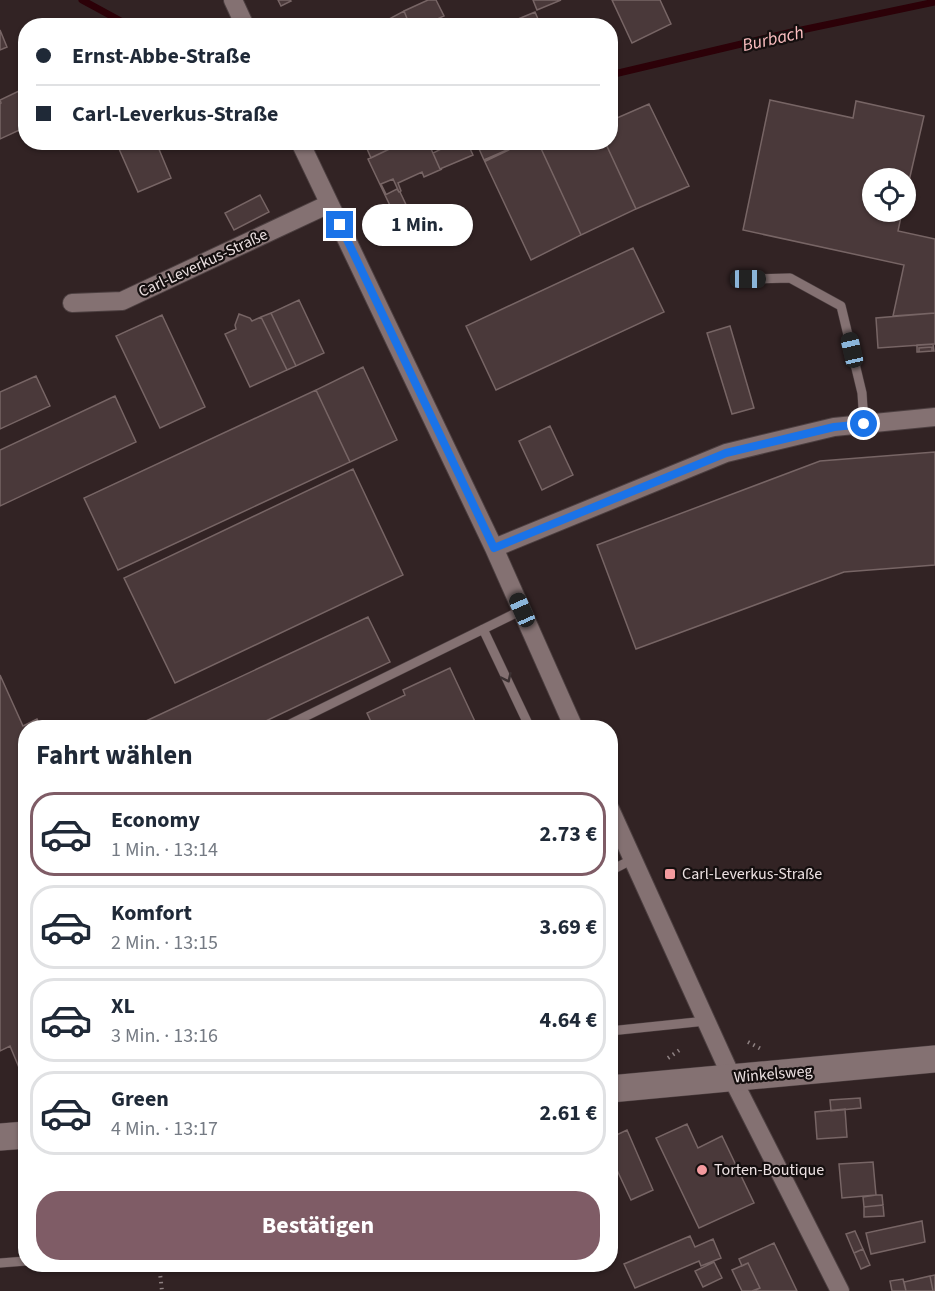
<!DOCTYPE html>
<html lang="de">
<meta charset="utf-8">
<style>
:root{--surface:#fff;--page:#f6f6f7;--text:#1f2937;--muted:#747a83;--line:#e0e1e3;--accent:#7f5c66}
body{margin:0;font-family:"Source Sans 3",sans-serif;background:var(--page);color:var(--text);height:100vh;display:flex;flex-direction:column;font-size:22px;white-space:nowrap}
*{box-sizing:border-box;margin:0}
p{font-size:20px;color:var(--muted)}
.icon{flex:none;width:33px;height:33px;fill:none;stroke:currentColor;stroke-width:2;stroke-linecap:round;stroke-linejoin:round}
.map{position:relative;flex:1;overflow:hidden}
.side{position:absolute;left:18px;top:720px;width:600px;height:552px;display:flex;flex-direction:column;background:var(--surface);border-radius:24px;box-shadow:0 2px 4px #0004}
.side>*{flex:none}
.top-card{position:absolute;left:18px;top:18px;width:600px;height:132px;border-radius:24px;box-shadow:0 2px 4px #0004;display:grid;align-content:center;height:132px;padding:0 18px;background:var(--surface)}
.tools{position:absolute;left:862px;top:168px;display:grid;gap:12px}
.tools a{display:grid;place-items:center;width:54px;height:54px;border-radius:50%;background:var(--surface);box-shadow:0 2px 4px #0004;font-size:30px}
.end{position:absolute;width:27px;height:27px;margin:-14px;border:8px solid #1a73e8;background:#fff;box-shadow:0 0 0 3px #fff}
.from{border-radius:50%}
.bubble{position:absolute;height:42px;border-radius:21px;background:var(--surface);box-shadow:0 2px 4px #0004;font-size:20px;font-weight:700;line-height:42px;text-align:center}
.car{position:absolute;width:18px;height:36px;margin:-18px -9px;border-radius:8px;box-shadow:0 0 4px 2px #0007;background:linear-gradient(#222 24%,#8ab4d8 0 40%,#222 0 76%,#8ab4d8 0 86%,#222 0)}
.top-card b{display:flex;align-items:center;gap:21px;height:57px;font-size:22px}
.top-card b+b{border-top:2px solid var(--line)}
.top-card i{width:15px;height:15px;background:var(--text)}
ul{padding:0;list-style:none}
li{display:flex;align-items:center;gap:18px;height:84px;margin:0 12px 9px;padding:0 6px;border:3px solid var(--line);border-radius:24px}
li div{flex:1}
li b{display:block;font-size:22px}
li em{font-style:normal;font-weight:700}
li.on{border-color:var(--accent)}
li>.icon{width:54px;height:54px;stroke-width:1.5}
h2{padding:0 18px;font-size:27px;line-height:72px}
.cta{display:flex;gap:12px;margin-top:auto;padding:12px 18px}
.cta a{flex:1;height:69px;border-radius:24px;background:var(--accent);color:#fff;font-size:24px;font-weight:700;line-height:69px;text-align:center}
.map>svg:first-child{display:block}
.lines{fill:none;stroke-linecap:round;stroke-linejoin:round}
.stream{stroke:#2c0108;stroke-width:7}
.building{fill:#4a393a;stroke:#776565;stroke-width:1.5}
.lane-casing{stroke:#4c3f40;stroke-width:10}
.street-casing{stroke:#4c3f40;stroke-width:20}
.secondary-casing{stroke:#4c3f40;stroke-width:28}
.path{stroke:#8e8182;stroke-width:4;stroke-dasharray:1.5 4.5;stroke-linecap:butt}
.lane{stroke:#847172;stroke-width:9}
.street{stroke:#847172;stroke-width:18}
.secondary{stroke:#847172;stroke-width:27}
.oneway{stroke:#3c3132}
.route{stroke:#1a73e8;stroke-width:8}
.poi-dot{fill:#f49b9f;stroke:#150f0f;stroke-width:2}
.labels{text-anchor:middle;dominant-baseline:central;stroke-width:4.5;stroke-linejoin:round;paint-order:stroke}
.street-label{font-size:16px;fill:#ece1e2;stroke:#150f0f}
.poi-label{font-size:16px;fill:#ece1e2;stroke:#150f0f;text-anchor:start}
.water-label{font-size:18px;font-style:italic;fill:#fec0c2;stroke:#150f0f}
</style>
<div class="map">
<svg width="935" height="1291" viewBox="0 0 935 1291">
<rect width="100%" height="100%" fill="#322324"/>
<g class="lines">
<path class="stream" d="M82,0L130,26
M610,75L792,32L935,2"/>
</g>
<path class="building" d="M278,0H290L291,1L281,6Z
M428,0H436L444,16L435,20L438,26H410L404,11Z
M533,0H561L537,10Z
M612,0H660L671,24L632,43Z
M404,11L410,26H392L389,19Z
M535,12L541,26H513L511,22Z
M389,19L392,26H374Z
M0,30L7,47L0,50Z
M21,90L26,100V127L0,139V104L1,103L0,100Z
M770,100L853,118L856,101L924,116L906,194V178H873V212H902L898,231L935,239V313L893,316L904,265L743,230Z
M649,104L689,186L636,209L605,142H610V121Z
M116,142H156L171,178L138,192Z
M364,142H404L371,158Z
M404,142H428L440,169H442L424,177L422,172L398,183L401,191L399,192L393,179L381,184L386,194L385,195L368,159Z
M455,142H467L473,155L440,169L433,153Z
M476,142H525L486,161L484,160Z
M525,142H538L581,235L531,260L484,160Z
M538,142H605L636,209L581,235Z
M397,189L399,192H400L409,211L396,218L385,195Z
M260,195L269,212L234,230L225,213Z
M633,248L664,312L496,390L466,326Z
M299,300L324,353L296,366L271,313Z
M271,313L296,366L287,370L261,317Z
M935,313V344L878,348L876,318Z
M239,314L250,318L252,321L261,317L287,370L250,387L225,334L236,329L235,325Z
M162,315L205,407L160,428L116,336Z
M730,326L754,408L732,414L707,333Z
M933,344L934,351H932V347L919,348V352H917V345Z
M932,347V351L919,352V348Z
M363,367L397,440L350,462L316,390Z
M36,376L50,406L0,429V392Z
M316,390L350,462L118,570L84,498Z
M115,396L136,442L0,506V450Z
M550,426L573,475L542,490L519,441Z
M935,452V565L844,572L636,649L597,545L820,461Z
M353,469L403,575L175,683L124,578Z
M368,617L390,662L251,728H131Z
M450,668L478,728H374L367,713L405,695L403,690Z
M0,675L23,726L37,719L41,728H26V1076L23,1077L10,1046L0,1051Z
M860,1098L861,1108L831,1111L830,1100Z
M845,1109L847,1137L817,1139L815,1112Z
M687,1124L698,1148L722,1136L754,1203L699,1228L656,1138Z
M627,1130L653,1190L631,1200L616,1168L610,1171V1138Z
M873,1162L876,1195L842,1198L839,1164Z
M876,1195H882L883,1205L864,1207L863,1197Z
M883,1205L884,1216L864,1217V1207Z
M922,1221L925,1242L871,1254L866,1233Z
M855,1231L863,1249L854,1253L846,1234Z
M690,1236L695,1247L713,1239L721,1258L701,1266L699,1261L635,1288L624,1264Z
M774,1243L797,1291H753L760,1288L748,1263L742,1266L739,1259Z
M863,1249L870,1265L861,1269L854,1253Z
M714,1262L722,1278L703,1287L695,1271Z
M748,1263L760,1288L752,1291H742L732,1270Z
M935,1275V1291H933L930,1276Z
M930,1276L933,1291H906L904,1282Z
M903,1279L906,1291H892L890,1281Z"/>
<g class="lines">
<defs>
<path id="lane" d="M748,279L790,278L841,306L862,393L864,424
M483,629L530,728
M282,728L522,610
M610,871L633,859
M610,1008L612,1031
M610,1031L706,1021
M0,1263L26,1261"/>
<path id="street" d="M233,0L245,26
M300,142L494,548L574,728
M72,303L122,301L329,204
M494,548L726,453L834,427L935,417
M610,809L732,1078L840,1291"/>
<path id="secondary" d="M610,1089L935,1059
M0,1137L26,1135"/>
</defs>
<use href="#lane" class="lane-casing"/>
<use href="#street" class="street-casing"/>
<use href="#secondary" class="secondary-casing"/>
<path class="path" d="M748,1042L763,1050
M668,1058L681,1049
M159,1264L162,1291"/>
<use href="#lane" class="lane"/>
<use href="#street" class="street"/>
<use href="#secondary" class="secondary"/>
</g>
<defs><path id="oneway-chevron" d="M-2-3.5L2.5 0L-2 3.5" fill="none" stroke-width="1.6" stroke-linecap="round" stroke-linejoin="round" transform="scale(1.5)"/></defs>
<use class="oneway" href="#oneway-chevron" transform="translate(507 678) rotate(65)"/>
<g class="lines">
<path class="route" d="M340,225L494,548L726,453L834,427L864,424"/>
</g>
<g class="poi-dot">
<rect x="664" y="868" width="12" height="12" rx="3"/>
<circle cx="702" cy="1170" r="6"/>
</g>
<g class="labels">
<g class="street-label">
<text transform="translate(203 263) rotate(-25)">Carl-Leverkus-Straße</text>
<text transform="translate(773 1074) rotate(-5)">Winkelsweg</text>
</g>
<g class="poi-label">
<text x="682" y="874">Carl-Leverkus-Straße</text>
<text x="714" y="1170">Torten-Boutique</text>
</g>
<g class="water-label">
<text transform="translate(773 39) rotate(-13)">Burbach</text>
</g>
</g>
</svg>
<div class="tools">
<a><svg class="icon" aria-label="locate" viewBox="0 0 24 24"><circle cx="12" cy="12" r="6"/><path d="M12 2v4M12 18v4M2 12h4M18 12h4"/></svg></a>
</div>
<i class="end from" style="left:864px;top:424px"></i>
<i class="end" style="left:340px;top:225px"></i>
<div class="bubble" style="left:362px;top:204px;width:111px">1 Min.</div>
<i class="car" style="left:748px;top:279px;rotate:90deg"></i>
<i class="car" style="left:852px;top:350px;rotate:347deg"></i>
<i class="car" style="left:522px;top:610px;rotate:336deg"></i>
<div class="top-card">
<b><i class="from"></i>Ernst-Abbe-Straße</b>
<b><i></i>Carl-Leverkus-Straße</b>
</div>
<section class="side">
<h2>Fahrt wählen</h2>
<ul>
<li class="on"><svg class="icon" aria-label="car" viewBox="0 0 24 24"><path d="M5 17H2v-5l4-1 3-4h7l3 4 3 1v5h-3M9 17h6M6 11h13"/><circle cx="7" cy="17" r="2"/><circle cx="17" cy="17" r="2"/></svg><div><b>Economy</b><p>1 Min. · 13:14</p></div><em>2.73 €</em></li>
<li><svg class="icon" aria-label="car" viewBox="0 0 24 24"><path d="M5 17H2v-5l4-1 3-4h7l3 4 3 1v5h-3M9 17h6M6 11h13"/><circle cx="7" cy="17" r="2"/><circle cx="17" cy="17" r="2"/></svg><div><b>Komfort</b><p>2 Min. · 13:15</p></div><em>3.69 €</em></li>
<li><svg class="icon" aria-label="car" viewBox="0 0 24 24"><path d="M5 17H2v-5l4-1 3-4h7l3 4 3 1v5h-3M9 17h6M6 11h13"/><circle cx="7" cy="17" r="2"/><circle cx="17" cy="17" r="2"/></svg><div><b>XL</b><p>3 Min. · 13:16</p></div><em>4.64 €</em></li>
<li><svg class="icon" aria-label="car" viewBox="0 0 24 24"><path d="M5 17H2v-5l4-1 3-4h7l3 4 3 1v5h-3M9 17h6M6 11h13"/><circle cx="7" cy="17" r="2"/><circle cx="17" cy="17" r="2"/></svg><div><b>Green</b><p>4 Min. · 13:17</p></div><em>2.61 €</em></li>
</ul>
<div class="cta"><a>Bestätigen</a></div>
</section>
</div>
